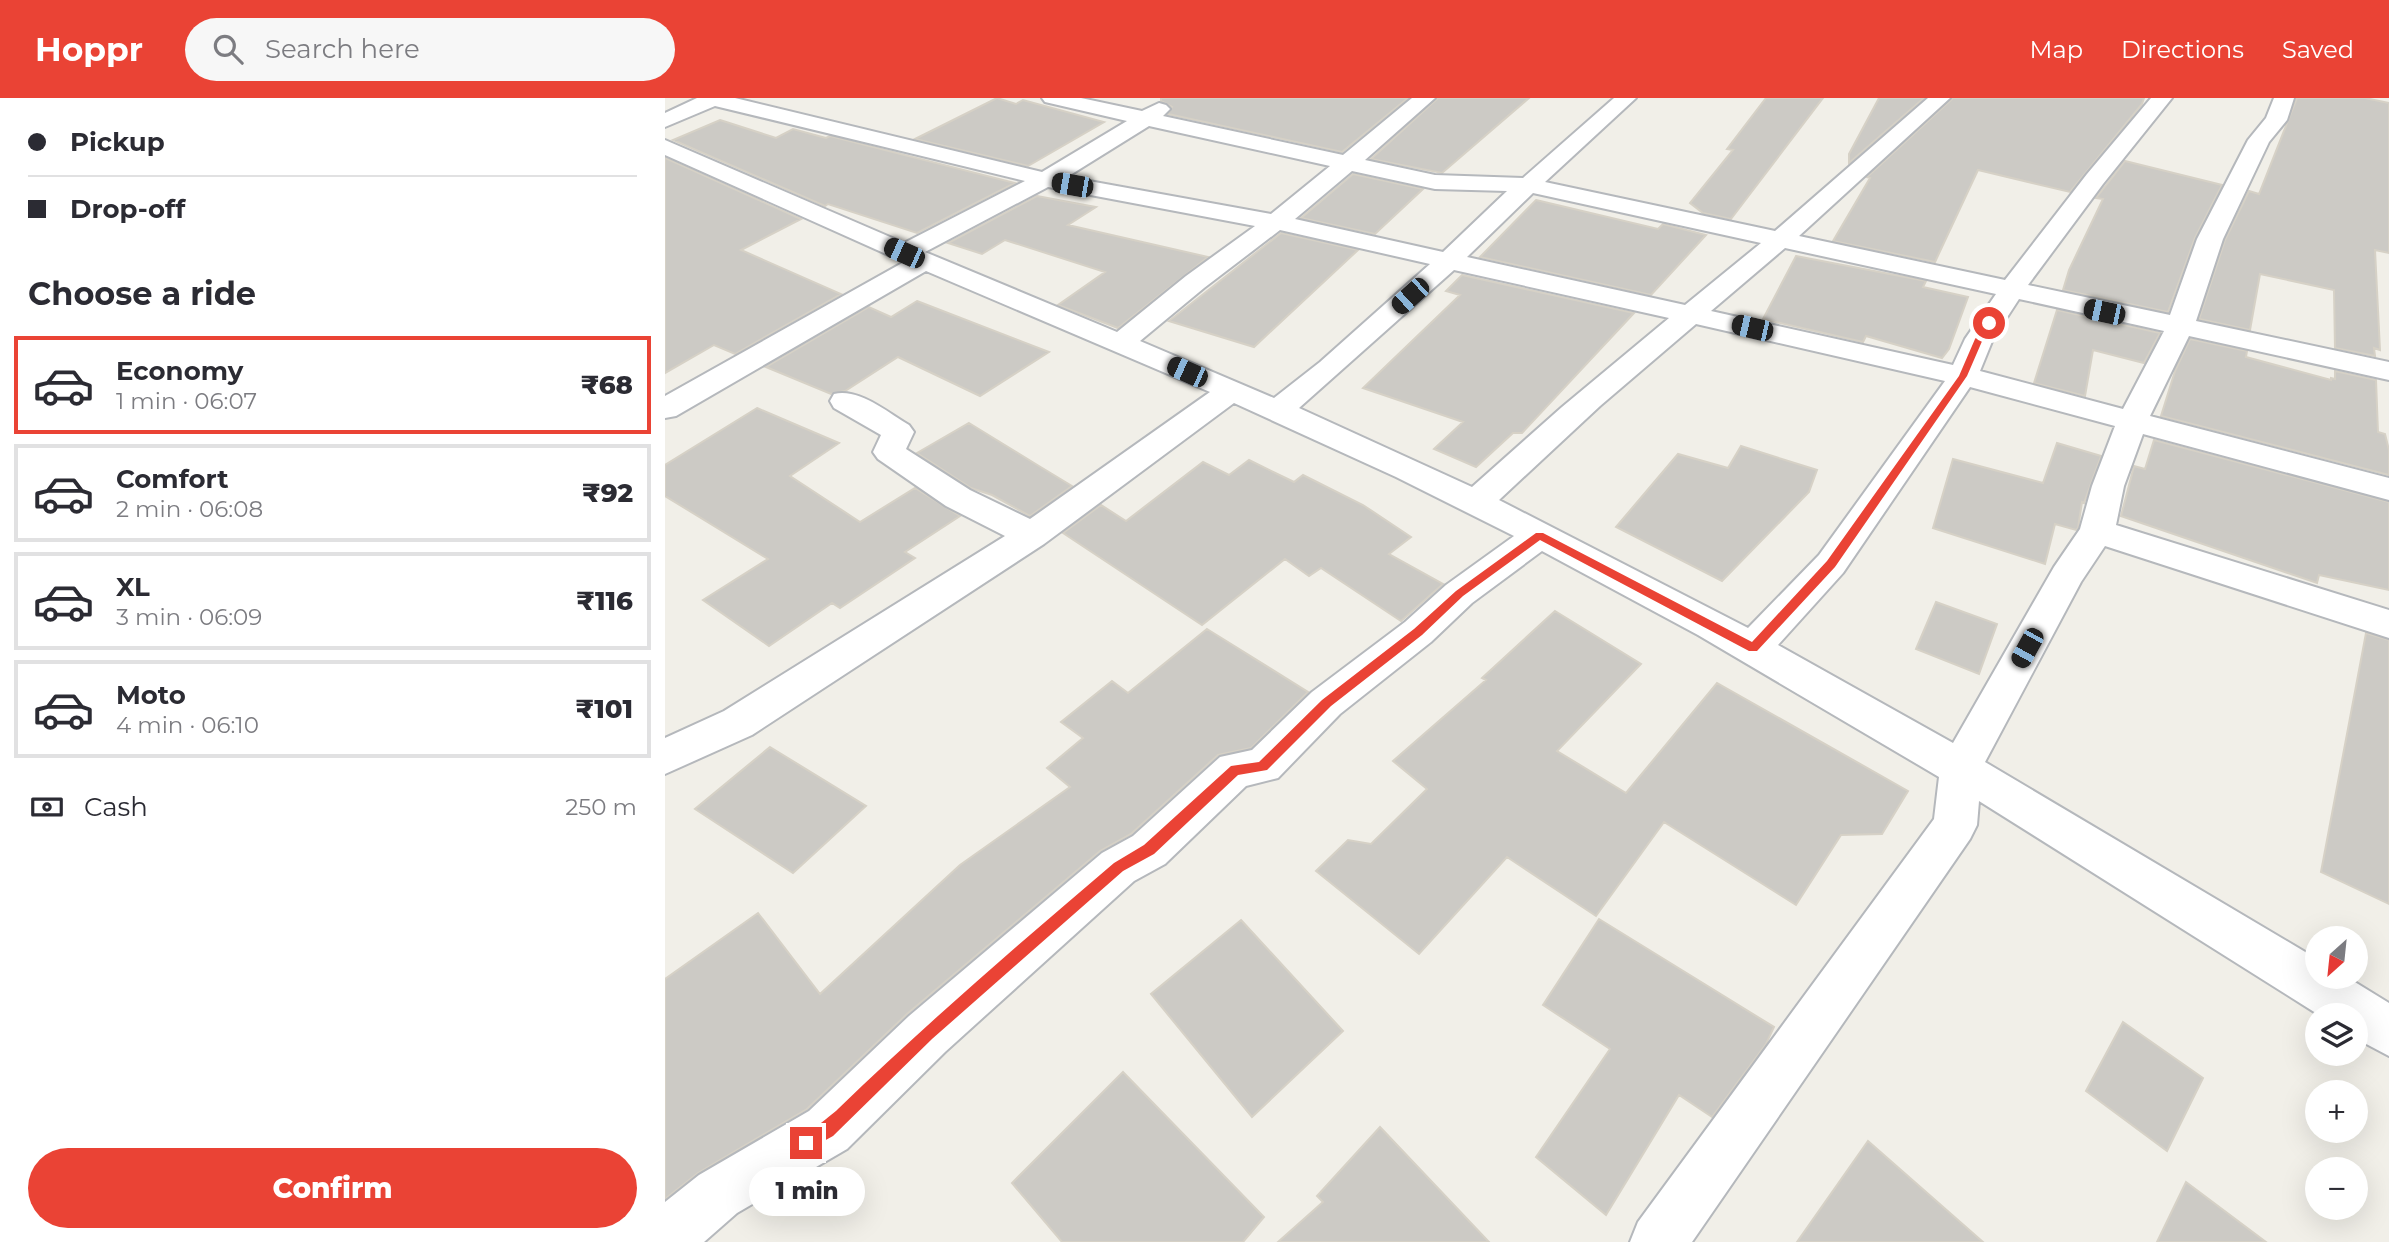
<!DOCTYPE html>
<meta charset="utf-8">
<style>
:root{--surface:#fff;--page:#f7f7f7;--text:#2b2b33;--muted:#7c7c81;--line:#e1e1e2;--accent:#ea4335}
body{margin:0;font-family:Montserrat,sans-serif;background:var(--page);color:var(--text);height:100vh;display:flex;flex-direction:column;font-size:26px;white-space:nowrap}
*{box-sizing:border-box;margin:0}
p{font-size:23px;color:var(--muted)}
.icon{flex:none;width:38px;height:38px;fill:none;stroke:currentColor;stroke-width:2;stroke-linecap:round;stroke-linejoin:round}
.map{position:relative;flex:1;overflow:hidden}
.details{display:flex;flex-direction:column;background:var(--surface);width:665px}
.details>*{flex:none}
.guide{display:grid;align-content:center;height:154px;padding:0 28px;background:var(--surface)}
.needle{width:46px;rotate:207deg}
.buttons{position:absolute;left:1640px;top:828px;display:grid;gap:14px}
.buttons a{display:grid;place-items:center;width:63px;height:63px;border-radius:50%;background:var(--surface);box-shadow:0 7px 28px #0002;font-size:35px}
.end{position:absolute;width:32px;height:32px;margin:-16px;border:9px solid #ea4335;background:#fff;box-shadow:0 0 0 4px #fff}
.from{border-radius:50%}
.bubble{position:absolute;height:49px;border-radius:24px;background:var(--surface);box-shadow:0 7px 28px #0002;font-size:23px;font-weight:800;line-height:49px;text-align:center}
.car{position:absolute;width:21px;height:42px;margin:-21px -10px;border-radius:9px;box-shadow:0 0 5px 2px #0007;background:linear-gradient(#222 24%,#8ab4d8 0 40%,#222 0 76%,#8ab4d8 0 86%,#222 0)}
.guide b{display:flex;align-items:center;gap:24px;height:66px;font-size:26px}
.guide b+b{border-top:2px solid var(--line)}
.guide i{width:18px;height:18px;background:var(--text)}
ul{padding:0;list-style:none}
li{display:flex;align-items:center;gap:21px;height:98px;margin:0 14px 10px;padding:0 14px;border:4px solid var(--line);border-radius:0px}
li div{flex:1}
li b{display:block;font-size:26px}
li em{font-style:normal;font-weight:800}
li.on{border-color:var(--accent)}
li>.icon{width:63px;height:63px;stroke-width:1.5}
h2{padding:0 28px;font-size:32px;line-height:84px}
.pay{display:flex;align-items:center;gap:18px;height:77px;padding:0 28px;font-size:26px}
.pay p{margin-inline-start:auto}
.action{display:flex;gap:14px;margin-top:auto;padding:14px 28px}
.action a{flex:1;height:80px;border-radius:42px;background:var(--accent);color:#fff;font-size:28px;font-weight:800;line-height:80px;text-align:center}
header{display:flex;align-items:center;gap:42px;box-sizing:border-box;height:98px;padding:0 35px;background:var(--accent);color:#fff}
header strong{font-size:33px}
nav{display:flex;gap:38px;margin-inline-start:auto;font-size:24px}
.search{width:490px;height:63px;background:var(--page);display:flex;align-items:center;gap:18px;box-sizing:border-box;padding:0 24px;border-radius:38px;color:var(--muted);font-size:26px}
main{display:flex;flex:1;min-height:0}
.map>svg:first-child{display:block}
.building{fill:#cccac5;stroke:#d6d1c6;stroke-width:2}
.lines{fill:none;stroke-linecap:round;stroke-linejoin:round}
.minor-casing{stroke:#b5b8bc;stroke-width:4}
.minor{fill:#fff;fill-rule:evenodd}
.route{fill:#ea4335}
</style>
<header>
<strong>Hoppr</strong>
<div class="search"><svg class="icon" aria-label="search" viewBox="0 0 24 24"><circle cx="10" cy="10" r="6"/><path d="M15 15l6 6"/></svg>Search here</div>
<nav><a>Map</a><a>Directions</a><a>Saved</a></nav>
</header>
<main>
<section class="details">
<div class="guide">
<b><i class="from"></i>Pickup</b>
<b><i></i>Drop-off</b>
</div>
<h2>Choose a ride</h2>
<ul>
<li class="on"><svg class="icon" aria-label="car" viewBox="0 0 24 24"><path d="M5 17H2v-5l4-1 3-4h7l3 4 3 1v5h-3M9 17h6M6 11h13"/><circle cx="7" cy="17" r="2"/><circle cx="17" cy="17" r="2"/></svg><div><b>Economy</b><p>1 min · 06:07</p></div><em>₹68</em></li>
<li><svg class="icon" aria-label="car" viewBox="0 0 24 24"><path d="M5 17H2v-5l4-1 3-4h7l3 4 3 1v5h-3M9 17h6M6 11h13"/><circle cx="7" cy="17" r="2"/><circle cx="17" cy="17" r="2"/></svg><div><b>Comfort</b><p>2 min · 06:08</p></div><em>₹92</em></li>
<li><svg class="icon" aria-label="car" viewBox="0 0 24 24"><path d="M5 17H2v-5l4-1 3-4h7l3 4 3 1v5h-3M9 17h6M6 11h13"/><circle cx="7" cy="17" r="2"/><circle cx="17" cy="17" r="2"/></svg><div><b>XL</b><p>3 min · 06:09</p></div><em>₹116</em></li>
<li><svg class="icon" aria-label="car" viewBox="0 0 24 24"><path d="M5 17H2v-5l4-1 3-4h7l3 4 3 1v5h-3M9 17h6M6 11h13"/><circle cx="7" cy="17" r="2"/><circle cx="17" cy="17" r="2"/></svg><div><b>Moto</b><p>4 min · 06:10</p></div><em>₹101</em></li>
</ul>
<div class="pay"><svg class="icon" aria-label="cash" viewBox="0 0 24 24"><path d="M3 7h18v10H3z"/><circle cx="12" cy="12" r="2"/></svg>Cash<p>250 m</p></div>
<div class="action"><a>Confirm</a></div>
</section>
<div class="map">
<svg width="1724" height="1144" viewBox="0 0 1724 1144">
<rect width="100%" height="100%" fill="#f1efe8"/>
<path class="building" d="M332,0L351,6L358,2L439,24L363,68L250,41Z
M496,0H743L677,54L503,16L507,9L496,3Z
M773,0H864L777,75L706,61Z
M1101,0H1158L1066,121L1038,115L1025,105L1068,52L1062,51Z
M1214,0H1259L1184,65V56Z
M1288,0H1479L1477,6L1405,94L1313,72L1270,164L1168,143L1205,80L1202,79Z
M1632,0H1700L1724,5V155L1710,152L1715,252L1709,250L1710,258L1670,250L1669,192L1595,176L1585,232L1534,221L1560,142L1584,93L1594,96Z
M55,22L111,40L128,31L161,40L165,38L350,85L252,135L163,106L160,108L8,42Z
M0,60L136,121L76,152L176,196L70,256L49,247L0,275Z
M1460,63L1557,87L1530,140L1503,214L1398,192L1404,172L1438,101L1431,100Z
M688,76L758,91L710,136L636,120Z
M372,98L431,109L403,127L543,159L453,230L393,207L440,174L340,142L317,156L283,145Z
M871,102L993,131L998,126L1041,137L986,197L815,159Z
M616,135L693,152L589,249L504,223Z
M1131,158L1261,183L1258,189L1303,199L1284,251L1277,260L1201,238L1198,244L1098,221Z
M797,177L969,215L857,335H848L811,369L769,351L798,324L698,290L795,197L781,193Z
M252,203L384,254L315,298L233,259L180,293L166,296L101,269L204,209L226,219Z
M1392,212L1495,235L1479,265L1428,252L1420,298L1369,285Z
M1525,241L1582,253L1581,259L1666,282V280L1670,281V273L1711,282L1713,334L1720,336L1724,352V377L1496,318L1510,273Z
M92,310L174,345L125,378L195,424L250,390L295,418L240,454L250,460L175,510L167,505L104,548L38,502L103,461L0,398V367Z
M304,325L374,368L407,388L365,418L327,397L306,390L252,355Z
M1489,342L1724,404V492L1654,477L1652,485L1456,418L1469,368L1480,371Z
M1392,345L1436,358L1419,405L1417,404L1413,430L1411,432L1390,426L1380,466L1268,430L1288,361L1378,385Z
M1076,348L1152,372L1144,394L1057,483L951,429L1013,356L1063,370Z
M584,362L629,384L638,377L698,407L746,439L724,456L778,486L736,523L656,470L644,478L620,461L537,527L398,435L436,407L461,423L538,364L564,377Z
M1271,504L1332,526L1314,576L1251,551Z
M890,513L976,566L892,653L961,695L1052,585L1243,693L1217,736L1176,737L1131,807L999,724L931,818L842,759L754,856L651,773L683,742L706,746L762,691L728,663L821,582L817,580Z
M542,531L643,594L586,650L553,657L466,736L435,753L242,916L142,1011L33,1075L0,1101V881L93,815L155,896L295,767L405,689L382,670L418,640L396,624L447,583L463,595Z
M1701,535L1724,542V806L1656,774Z
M105,649L201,708L128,775L30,711Z
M934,821L1109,929L1101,946L1047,1019L1014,997L941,1117L871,1059L945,951L878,907Z
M576,822L678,933L587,1019L486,896Z
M1458,924L1538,980L1502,1053L1421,993Z
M458,974L599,1119L578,1144H397L347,1085Z
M715,1029L824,1144H613L658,1104L652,1098Z
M1203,1043L1318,1144H1132Z
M1521,1084L1601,1144H1492Z"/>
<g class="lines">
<defs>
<path id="minor" d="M32,0H70L377,74L462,23L380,4L377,0H416L477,13L494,5L501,7L505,11L498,18L678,57L747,0H770L700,62L770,77L858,80L949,0H971L880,84L1110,133L1263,0H1285L1134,138L1340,182L1422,76L1486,0H1507L1438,86L1363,187L1505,217L1532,141L1583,42L1601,20L1609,0H1629L1622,22L1604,44L1558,141L1531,223L1724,264V282L1524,238L1485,318L1724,380V402L1478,336L1459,388L1451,427L1724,512V540L1440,448L1416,484L1320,664L1652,861V878H1680L1724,905V958L1690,940V917H1654L1314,703L1312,727L1305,741L1027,1144H965L973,1124L1269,721L1274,679L1033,537L877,453L807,505L766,544L675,616L613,680L581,688L500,766L469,783L280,954L182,1051L72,1115L39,1144H0V1104L34,1077L144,1013L244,918L437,755L468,738L555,659L587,652L647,594L740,524L781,487L849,438L731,379L569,305L379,446L87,637L0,676V640L59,613L340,438L281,408L213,361L208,354L216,337L169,310L165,303L169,296C195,290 223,315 244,327L249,334L241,351L305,392L365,421L545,294L261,173L11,318L0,320V298L239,164L0,57V42L239,145L360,83L50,8L0,29V15ZM484,28L665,68L606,116L402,79ZM687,73L770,91L842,93L778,154L630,121ZM383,89L590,128L521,178L452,234L260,154ZM868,95L1096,145L1020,207L802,159ZM615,132L765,166L655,264L609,300L475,243L539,190ZM1120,150L1331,196L1300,241L1288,267L1046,213ZM789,172L1004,220L897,309L807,389L634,310ZM1354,201L1499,233L1458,311L1315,273L1328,241ZM1031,226L1280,283L1154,457L1083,530L834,402L935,308ZM1305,289L1450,328L1427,388L1415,431L1389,469L1288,645L1113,547L1178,475Z"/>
</defs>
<use href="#minor" class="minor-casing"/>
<use href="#minor" class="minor"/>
</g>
<path class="route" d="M1324,222L1328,225L1318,241L1302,278L1170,469L1092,553H1084L875,442L798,498L757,537L666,608L602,672L573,677L489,756L458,773L267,941L168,1038L141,1053L135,1051L133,1045C136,1039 165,1019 173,1011C262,925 355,845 449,765L479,747L566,668L594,664L657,602L749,531L791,493L871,435H878L1087,544L1162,463L1294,278L1310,241Z"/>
</svg>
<div class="buttons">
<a><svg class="needle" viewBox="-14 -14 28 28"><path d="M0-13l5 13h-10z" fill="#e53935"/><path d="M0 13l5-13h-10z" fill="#7c7c81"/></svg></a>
<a><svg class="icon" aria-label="layers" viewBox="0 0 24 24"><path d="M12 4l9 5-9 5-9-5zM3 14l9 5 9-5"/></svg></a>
<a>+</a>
<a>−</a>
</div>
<i class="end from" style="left:1324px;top:225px"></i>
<i class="end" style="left:141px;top:1045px"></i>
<div class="bubble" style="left:84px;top:1069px;width:116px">1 min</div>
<i class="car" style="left:407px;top:87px;rotate:280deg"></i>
<i class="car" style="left:239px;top:155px;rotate:294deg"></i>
<i class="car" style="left:745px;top:198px;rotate:228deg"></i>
<i class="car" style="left:1439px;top:214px;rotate:282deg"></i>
<i class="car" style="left:1087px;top:230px;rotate:283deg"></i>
<i class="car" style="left:522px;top:274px;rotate:294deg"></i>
<i class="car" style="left:1362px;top:550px;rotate:209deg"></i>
</div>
</main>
